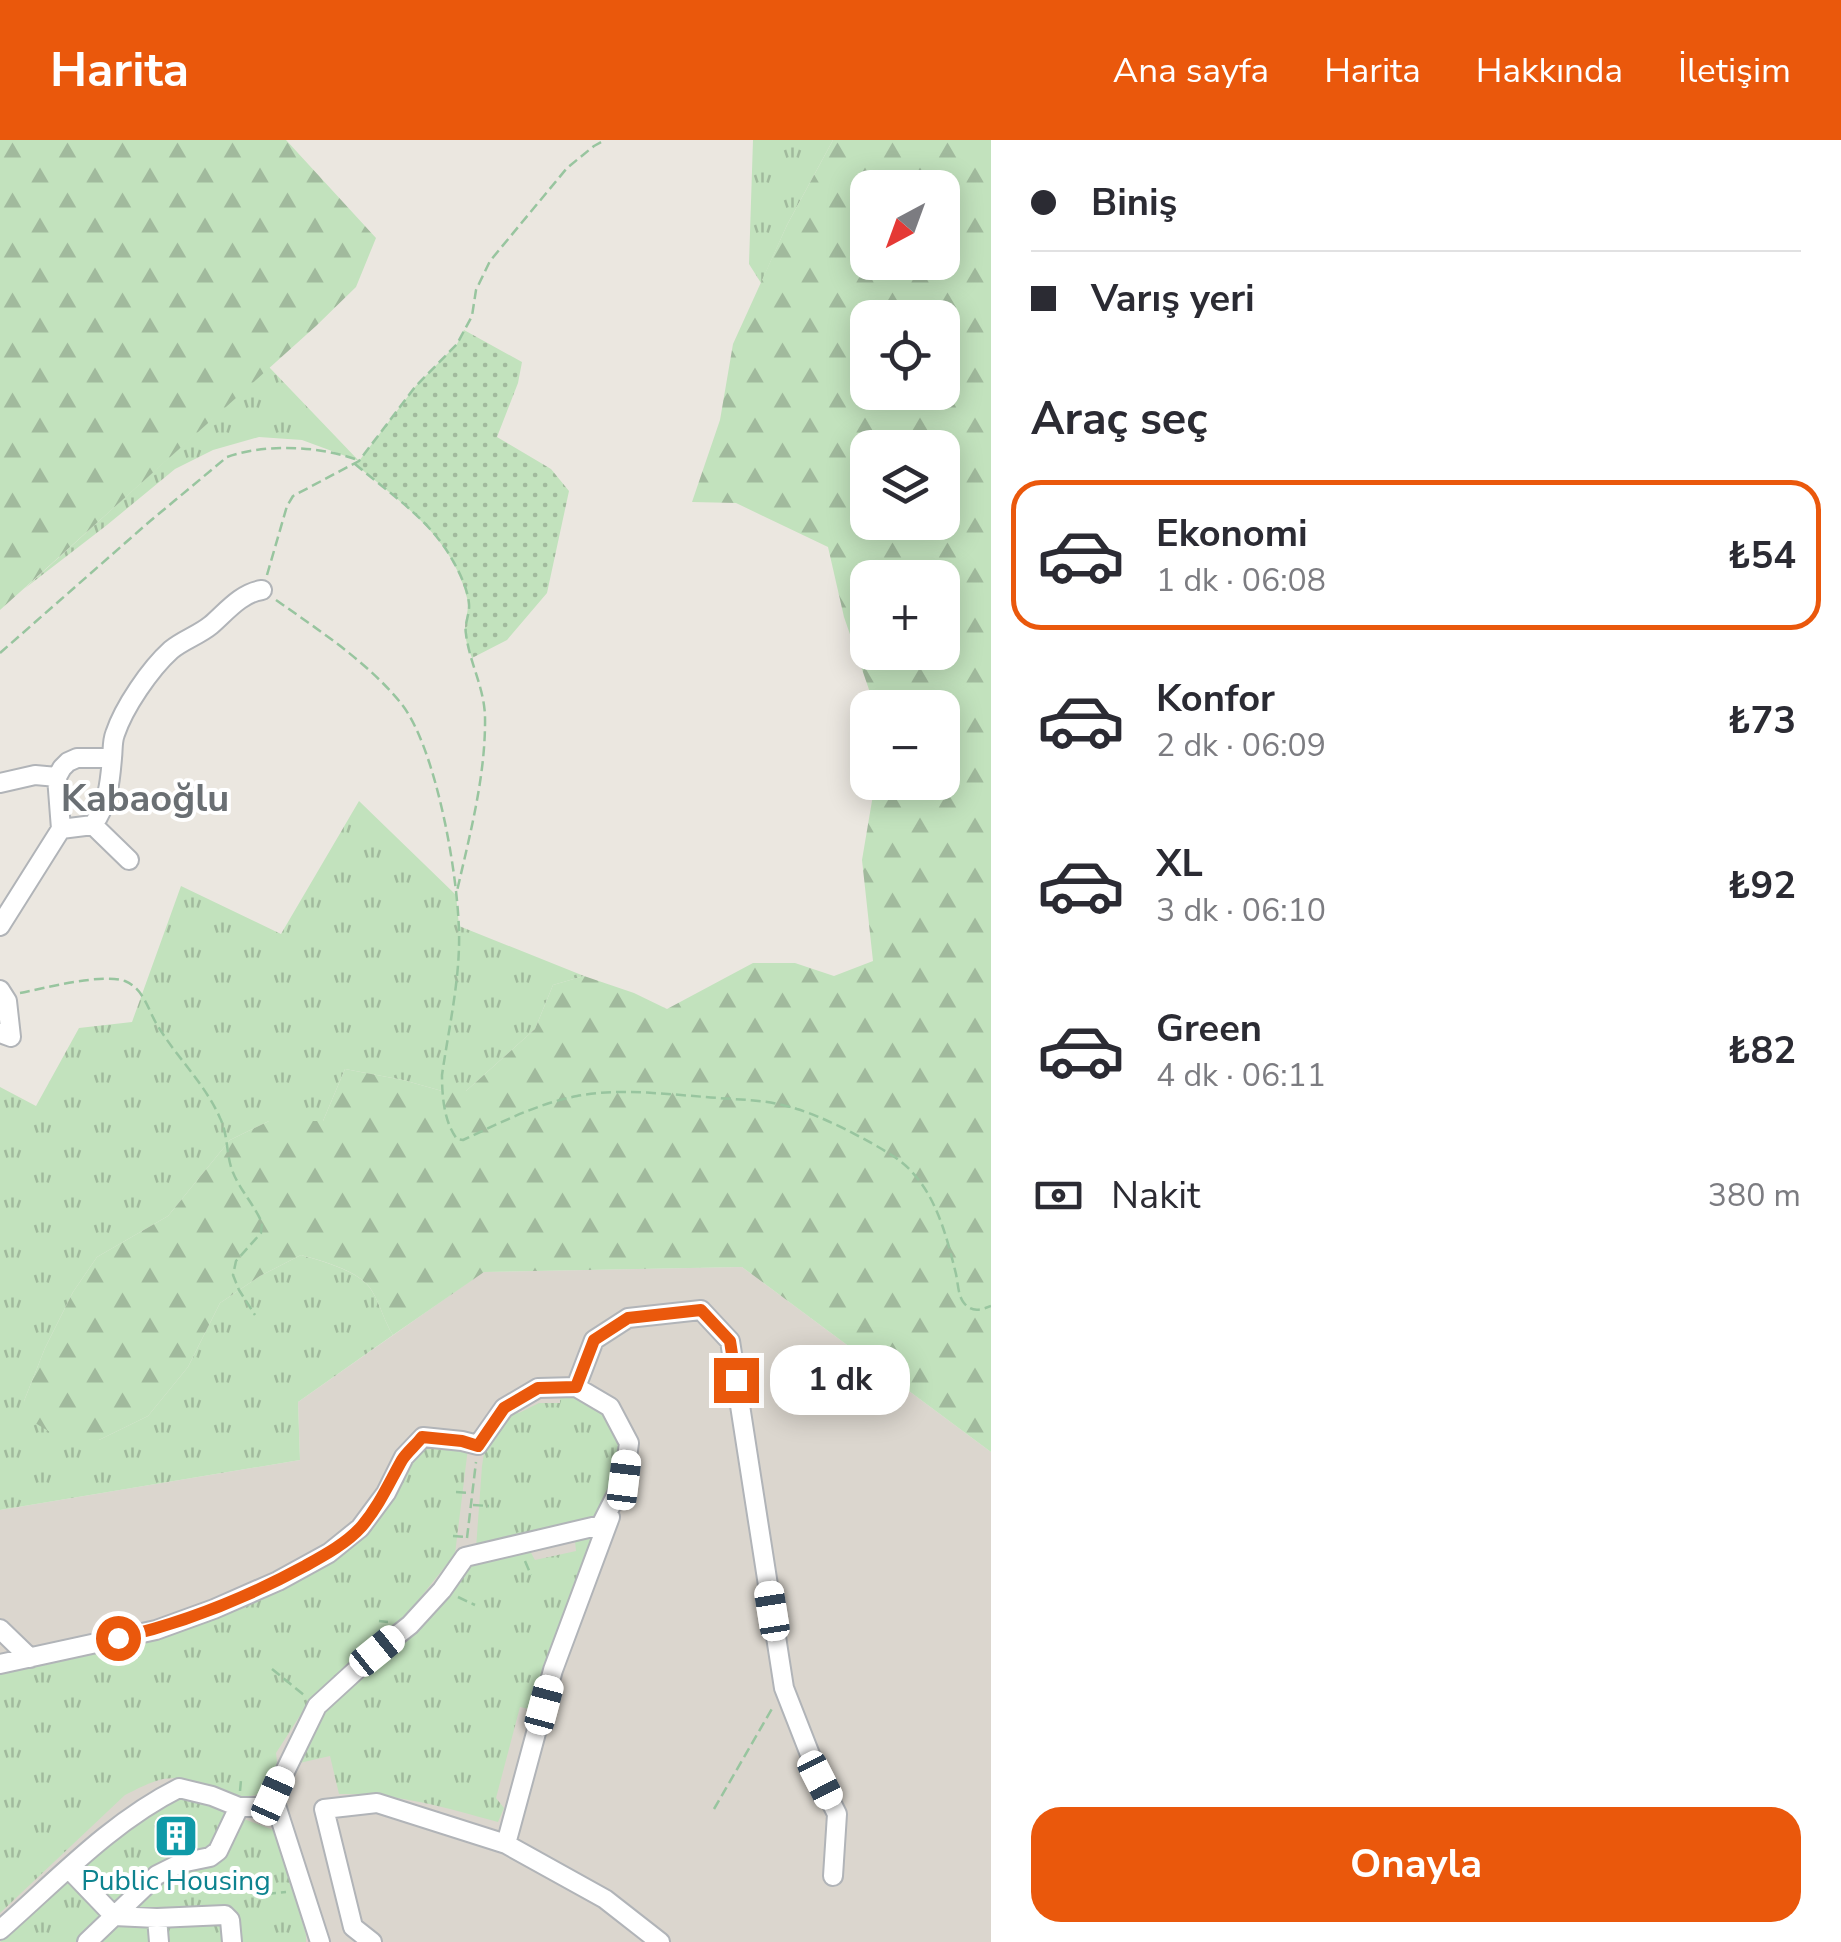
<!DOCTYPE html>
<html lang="tr">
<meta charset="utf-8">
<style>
:root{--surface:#fff;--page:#f7f7f7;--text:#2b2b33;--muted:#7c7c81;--line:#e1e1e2;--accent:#ea580c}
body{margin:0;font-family:"Nunito Sans",sans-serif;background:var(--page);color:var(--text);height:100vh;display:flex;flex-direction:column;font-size:38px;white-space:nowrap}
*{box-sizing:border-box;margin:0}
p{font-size:32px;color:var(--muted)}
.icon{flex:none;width:55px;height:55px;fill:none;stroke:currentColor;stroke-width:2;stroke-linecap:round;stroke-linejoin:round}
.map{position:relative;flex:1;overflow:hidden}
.drawer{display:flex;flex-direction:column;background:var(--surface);width:850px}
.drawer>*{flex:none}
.banner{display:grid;align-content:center;height:220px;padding:0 40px;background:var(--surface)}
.needle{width:65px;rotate:221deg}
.fabs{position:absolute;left:850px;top:30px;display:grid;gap:20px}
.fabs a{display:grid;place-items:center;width:110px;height:110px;border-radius:20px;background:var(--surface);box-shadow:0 5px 25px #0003;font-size:50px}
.end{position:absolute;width:45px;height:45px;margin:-22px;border:12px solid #ea580c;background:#fff;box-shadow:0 0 0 5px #fff}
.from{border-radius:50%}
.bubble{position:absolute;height:70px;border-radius:30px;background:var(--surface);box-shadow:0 5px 25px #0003;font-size:32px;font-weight:700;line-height:70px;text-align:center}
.car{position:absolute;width:30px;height:60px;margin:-30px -15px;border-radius:12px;box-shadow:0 0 8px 2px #0007;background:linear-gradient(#fff 24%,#345 0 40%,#fff 0 76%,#345 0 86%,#fff 0)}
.banner b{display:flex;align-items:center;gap:35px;height:95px;font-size:38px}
.banner b+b{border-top:2px solid var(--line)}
.banner i{width:25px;height:25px;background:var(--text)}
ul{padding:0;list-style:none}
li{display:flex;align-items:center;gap:30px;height:150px;margin:0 20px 15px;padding:0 20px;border:5px solid transparent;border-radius:30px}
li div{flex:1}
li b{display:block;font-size:38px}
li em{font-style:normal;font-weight:700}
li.current{border-color:var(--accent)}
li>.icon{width:90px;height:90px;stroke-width:1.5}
h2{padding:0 40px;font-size:45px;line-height:120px}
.pay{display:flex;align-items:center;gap:25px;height:110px;padding:0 40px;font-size:38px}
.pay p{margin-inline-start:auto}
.action{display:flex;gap:20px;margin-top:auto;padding:20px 40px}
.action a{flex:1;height:115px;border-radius:30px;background:var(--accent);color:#fff;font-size:40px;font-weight:700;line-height:115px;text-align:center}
header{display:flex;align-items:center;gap:60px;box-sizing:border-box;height:140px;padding:0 50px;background:var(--accent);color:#fff}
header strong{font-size:48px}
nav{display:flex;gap:55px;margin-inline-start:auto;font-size:35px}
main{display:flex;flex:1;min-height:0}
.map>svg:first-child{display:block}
.education{fill:#dbd6ce}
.grass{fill:url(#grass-tufts)}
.forest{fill:url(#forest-firs);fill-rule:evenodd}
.garden{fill:url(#garden-dots)}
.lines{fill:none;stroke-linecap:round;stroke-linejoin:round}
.minor-casing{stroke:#b1b4b8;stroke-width:22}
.path{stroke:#98c59f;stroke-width:2.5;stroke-dasharray:10 5;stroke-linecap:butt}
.minor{stroke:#fff;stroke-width:18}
.route{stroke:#ea580c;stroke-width:12}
.labels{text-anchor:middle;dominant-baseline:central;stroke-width:8;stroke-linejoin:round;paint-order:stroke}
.culture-label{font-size:28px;fill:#0d838f;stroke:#fff}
.district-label{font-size:38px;font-weight:bold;fill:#6a6f73;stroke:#fff}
</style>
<header>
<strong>Harita</strong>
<nav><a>Ana sayfa</a><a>Harita</a><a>Hakkında</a><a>İletişim</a></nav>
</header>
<main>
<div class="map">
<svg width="991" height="1802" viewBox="0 0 991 1802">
<defs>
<pattern id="grass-tufts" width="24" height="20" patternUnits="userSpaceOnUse" patternTransform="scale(2.5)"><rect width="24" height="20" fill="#c2e2bd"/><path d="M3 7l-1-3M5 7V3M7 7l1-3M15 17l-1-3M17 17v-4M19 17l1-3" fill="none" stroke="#a1ba9d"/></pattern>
<pattern id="forest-firs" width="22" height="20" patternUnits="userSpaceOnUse" patternTransform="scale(2.5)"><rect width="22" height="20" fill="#c2e2bd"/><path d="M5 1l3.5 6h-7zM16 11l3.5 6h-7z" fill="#a1ba9d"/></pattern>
<pattern id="garden-dots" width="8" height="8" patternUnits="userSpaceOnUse" patternTransform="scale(2.5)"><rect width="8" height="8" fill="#c2e2bd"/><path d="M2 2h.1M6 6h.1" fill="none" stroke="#a1ba9d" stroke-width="1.8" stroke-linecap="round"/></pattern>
</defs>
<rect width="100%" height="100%" fill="#ebe7e0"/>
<path class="education" d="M742,1127L991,1312V1802H0V1370L300,1320L298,1262L483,1132Z"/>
<path class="grass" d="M753,0H833L787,85L761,143L749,124Z
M269,227L359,321L302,300L259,297L213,310L175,329L107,385L24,449Z
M359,661L456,755L459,786L584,836L553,845L535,889L466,951H442L403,940L345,929L323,981H269L230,1000L168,1076L97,1117L73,1152L45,1208L24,1261L99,1300L148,1276L188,1227L220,1163L260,1136L301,1115C321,1121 361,1131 372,1151C381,1166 384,1181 393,1195L298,1262L300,1320L0,1370V947L36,966L79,888L132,882L181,746L281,794Z
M560,1254C596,1256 628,1292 622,1329C621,1335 615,1343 612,1349C607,1359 603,1368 595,1375C572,1392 505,1401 476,1408L482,1326L486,1300L509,1268L519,1273L539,1263H560Z
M425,1305L468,1308L455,1414L393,1492L310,1560L276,1613L277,1622L272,1640L256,1655L245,1657C219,1651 190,1635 163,1639C150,1642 137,1649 125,1655L0,1773V1531L122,1509L209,1481L253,1461L341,1414L407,1320Z
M599,1391L529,1569L520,1567L496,1658L504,1668L498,1682C443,1667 397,1653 339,1654L330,1616L295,1624L305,1594L332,1557L392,1517L460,1433L476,1422L530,1411L535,1420L576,1411L575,1401Z
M175,1659L193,1660L276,1691L306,1795V1802H0L145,1674Z"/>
<path class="forest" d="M0,0H286L376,98L356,147L316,186L0,470Z
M833,0H991V1312L742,1127L484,1132L393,1195C384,1181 381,1166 372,1151C361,1131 322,1121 301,1115L260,1136L220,1163L188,1227L148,1276L99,1300L60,1298L35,1283L24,1261L45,1208L73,1152L97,1117L168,1076L230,1000L269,981H323L345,929L403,940L442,951H466L535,889L553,845L584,836L634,853L667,869L753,823H795L834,836L873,821L862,720L875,643L942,642V568L875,567L844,477L828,407L736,363L692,362L720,280L733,204L787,85ZM868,48H942V122H868ZM868,178H942V252H868ZM868,308H942V382H868ZM868,438H942V512H868Z"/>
<path class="garden" d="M464,190L522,222L518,243L497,297L551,329L569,351L547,453L507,500L472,518C469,509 464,498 465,488C465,477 470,469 467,458C452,396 400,362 354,323L359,321L415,247L457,204Z"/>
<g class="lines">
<defs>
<path id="minor" d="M0,643L35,635L57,637
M93,685L129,720
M61,689L93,685C108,664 110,643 112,618
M0,786L61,689L57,637L62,628L68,622L77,618H112C113,610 112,602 115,594C124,567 150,529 171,510C183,500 199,495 211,485C226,472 241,453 262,450
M0,850L7,861L11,897L0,893
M576,1247L594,1200L628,1178L701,1170L730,1201L784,1548L820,1640L837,1674L833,1736
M0,1489L30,1518
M0,1524L156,1490L214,1469L278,1441L329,1413L360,1388L386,1353L404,1317L423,1297L462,1301L478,1305L504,1268L538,1248L576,1247L610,1267L629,1303L624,1340L601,1385L465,1417L442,1450L410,1485L377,1511L317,1566L273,1656L259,1667H239L212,1656L179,1648C111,1682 57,1740 0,1790
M273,1656L320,1802
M506,1704L553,1530L610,1377
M69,1729L114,1776L157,1778L225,1775L230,1780L232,1802
M157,1778L159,1802
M87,1802L157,1735L181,1723L210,1717L218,1711L239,1667
M372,1802L353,1787L324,1669L377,1663L506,1704L605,1759L660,1802"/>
</defs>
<use href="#minor" class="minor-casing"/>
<path class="path" d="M355,324C389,353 431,380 453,421C460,433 468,450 469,464C470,474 464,484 466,494C469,521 484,547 485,576C486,635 470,694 457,751
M267,435L287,366L293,356L359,321L415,247L457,204L472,176L476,150L490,121L567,28L594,6L605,0
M276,460C320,491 366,521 400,562C437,606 461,748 459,806C458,849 448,893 442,935C442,956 444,982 457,999L463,1000C500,983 536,964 577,956C619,948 664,954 706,957C737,960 768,959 797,969C824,977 870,1001 893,1016C933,1042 945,1090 956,1134C958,1143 958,1156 964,1163C972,1173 981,1170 991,1166
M0,513L149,382L227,317C268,303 318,306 358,320
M20,853C46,848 101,833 125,841C143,848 148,869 156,883C176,917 204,942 220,978C228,994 226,1013 232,1030C239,1049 254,1064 262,1083L261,1093L236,1121L233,1135L239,1150L255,1175
M456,1352L471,1353
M473,1365L489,1366
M453,1396L466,1397
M467,1398L476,1322
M525,1421L531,1435
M458,1457L475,1465
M379,1481L388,1482
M272,1529L304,1555
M240,1651L241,1640
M714,1669L773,1567
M266,1754L286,1752"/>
<use href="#minor" class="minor"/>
</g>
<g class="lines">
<path class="route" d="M118,1498C184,1483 246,1458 305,1426C325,1415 347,1403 362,1386C379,1366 389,1343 402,1320C407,1312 416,1305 422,1297L462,1301L478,1306L504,1268L538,1248L576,1247L594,1200L628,1178L701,1170L730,1201L736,1240"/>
</g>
<defs>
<symbol id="building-square" viewBox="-11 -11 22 22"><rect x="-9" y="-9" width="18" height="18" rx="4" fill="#0f9aa8" stroke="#fff"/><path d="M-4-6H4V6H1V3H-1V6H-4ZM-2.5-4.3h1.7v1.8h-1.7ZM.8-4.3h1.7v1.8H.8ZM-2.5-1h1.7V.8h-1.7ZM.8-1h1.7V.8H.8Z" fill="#fff"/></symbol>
</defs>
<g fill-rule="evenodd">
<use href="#building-square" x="151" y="1671" width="50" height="50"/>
</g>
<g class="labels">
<g class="culture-label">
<text x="176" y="1741">Public Housing</text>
</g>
<g class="district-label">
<text x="145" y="658">Kabaoğlu</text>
</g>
</g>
</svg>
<div class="fabs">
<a><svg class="needle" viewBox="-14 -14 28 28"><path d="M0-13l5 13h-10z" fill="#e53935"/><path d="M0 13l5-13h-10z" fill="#7c7c81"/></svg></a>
<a><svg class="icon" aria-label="locate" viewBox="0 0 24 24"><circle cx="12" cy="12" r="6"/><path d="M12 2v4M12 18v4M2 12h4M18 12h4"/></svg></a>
<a><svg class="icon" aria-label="layers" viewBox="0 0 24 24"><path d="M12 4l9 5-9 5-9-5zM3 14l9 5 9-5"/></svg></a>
<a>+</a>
<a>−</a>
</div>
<i class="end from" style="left:118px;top:1498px"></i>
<i class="end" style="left:736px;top:1240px"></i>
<div class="bubble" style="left:770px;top:1205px;width:140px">1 dk</div>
<i class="car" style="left:624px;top:1340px;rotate:7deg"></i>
<i class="car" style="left:772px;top:1471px;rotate:351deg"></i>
<i class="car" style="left:377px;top:1511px;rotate:51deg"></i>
<i class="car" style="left:544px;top:1565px;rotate:15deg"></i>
<i class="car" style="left:820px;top:1640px;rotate:153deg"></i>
<i class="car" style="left:273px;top:1656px;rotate:24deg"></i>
</div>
<section class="drawer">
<div class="banner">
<b><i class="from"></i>Biniş</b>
<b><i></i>Varış yeri</b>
</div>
<h2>Araç seç</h2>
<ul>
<li class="current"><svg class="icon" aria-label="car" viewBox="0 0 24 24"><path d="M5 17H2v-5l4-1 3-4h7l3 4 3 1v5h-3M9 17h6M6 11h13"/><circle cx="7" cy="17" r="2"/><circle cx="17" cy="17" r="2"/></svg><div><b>Ekonomi</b><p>1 dk · 06:08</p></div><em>₺54</em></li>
<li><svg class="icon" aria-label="car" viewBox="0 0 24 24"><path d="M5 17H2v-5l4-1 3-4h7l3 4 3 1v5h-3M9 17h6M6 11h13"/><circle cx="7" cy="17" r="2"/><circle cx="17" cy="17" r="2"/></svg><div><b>Konfor</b><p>2 dk · 06:09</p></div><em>₺73</em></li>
<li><svg class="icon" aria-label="car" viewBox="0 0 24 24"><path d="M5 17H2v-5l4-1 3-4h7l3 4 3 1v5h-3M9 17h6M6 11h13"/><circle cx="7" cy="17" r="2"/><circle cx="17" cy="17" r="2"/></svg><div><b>XL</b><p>3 dk · 06:10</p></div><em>₺92</em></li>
<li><svg class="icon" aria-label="car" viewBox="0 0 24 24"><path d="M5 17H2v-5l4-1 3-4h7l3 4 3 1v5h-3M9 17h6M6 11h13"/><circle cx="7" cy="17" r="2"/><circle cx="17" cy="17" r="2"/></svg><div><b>Green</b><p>4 dk · 06:11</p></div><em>₺82</em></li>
</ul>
<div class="pay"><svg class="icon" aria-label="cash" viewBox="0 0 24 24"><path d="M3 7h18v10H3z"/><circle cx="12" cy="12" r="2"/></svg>Nakit<p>380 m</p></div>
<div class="action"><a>Onayla</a></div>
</section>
</main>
